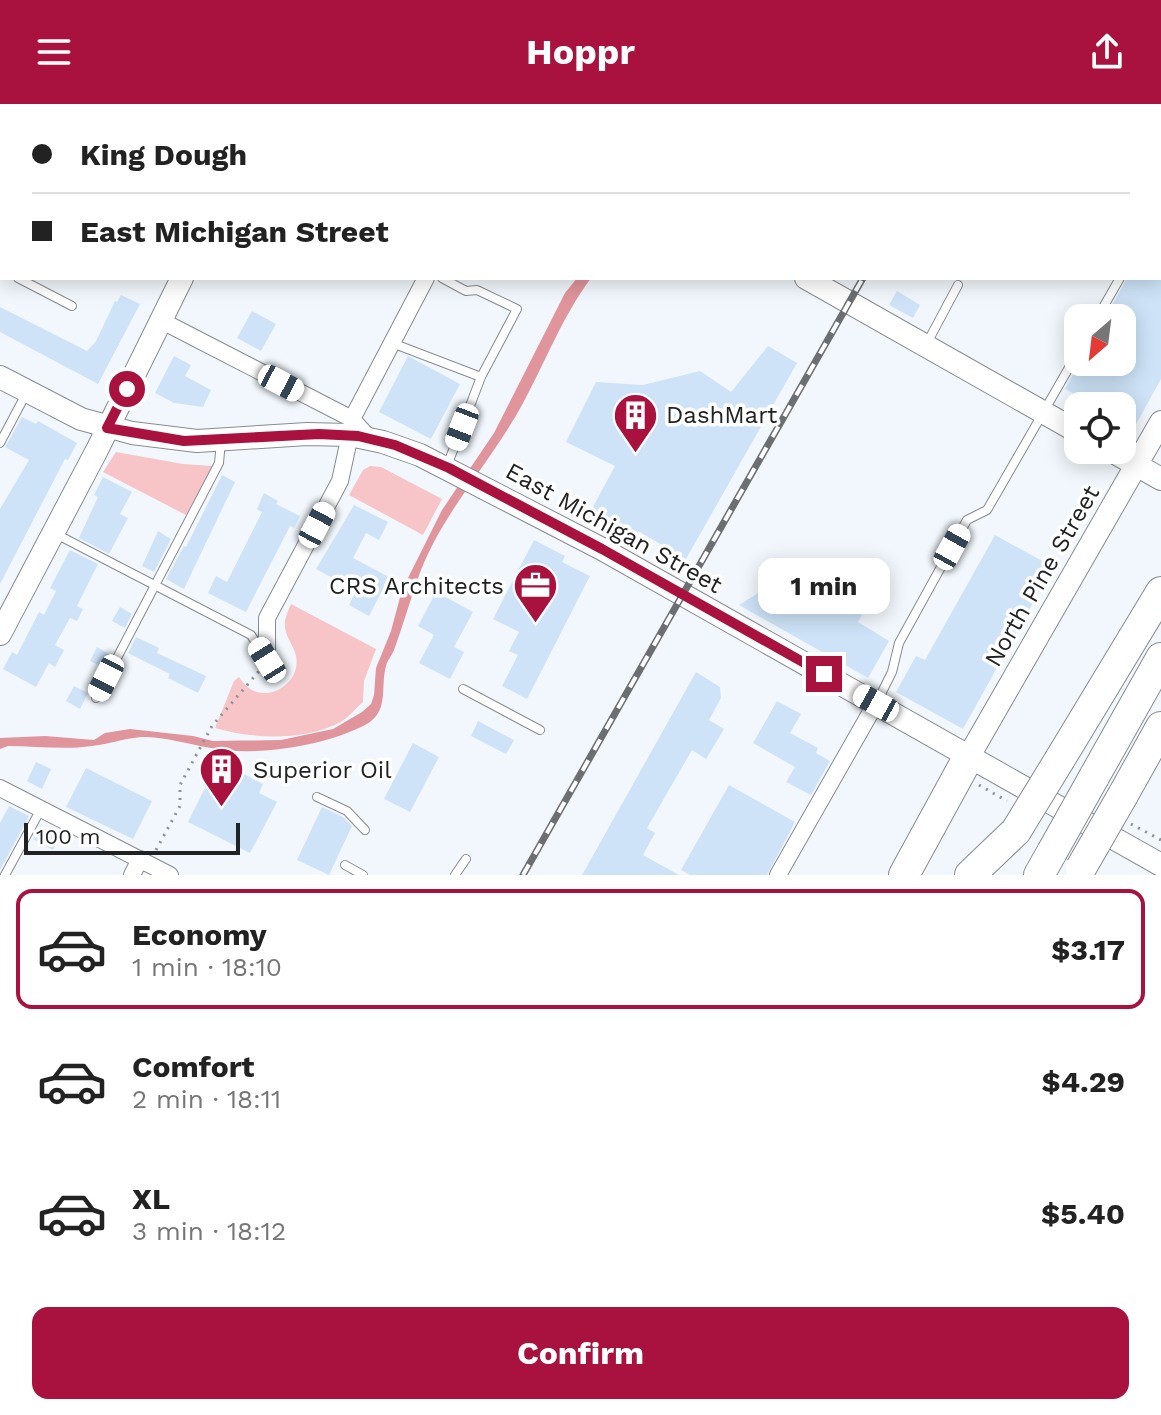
<!DOCTYPE html>
<meta charset="utf-8">
<style>
:root{--surface:#fff;--page:#f6f6f6;--text:#222;--muted:#767676;--line:#e0e0e0;--accent:#a9123e}
body{margin:0;font-family:"Work Sans",sans-serif;background:var(--page);color:var(--text);height:100vh;display:flex;flex-direction:column;font-size:30px;white-space:nowrap}
*{box-sizing:border-box;margin:0}
p{font-size:26px;color:var(--muted)}
.icon{flex:none;width:44px;height:44px;fill:none;stroke:currentColor;stroke-width:2;stroke-linecap:round;stroke-linejoin:round}
.map{position:relative;height:771px;overflow:hidden}
.sheet{display:flex;flex-direction:column;background:var(--surface);flex:1}
.sheet>*{flex:none}
.hud{position:absolute;left:0px;top:0px;width:1162px;height:176px;box-shadow:0 4px 20px #0003;display:grid;align-content:center;height:176px;padding:0 32px;background:var(--surface)}
.needle{width:52px;rotate:208deg}
.fabs{position:absolute;left:1064px;top:200px;display:grid;gap:16px}
.fabs a{display:grid;place-items:center;width:72px;height:72px;border-radius:16px;background:var(--surface);box-shadow:0 4px 20px #0003;font-size:40px}
.scale{position:absolute;left:24px;bottom:20px;width:216px;box-sizing:border-box;padding-left:8px;border:4px solid #212224;border-top:0;font-size:22px;line-height:28px;white-space:nowrap;color:#212224;-webkit-text-stroke:6px #fff;paint-order:stroke}
.end{position:absolute;width:36px;height:36px;margin:-18px;border:10px solid #a9123e;background:#fff;box-shadow:0 0 0 4px #fff}
.from{border-radius:50%}
.bubble{position:absolute;height:56px;border-radius:16px;background:var(--surface);box-shadow:0 4px 20px #0003;font-size:26px;font-weight:700;line-height:56px;text-align:center}
.car{position:absolute;width:24px;height:48px;margin:-24px -12px;border-radius:10px;box-shadow:0 0 6px 2px #0007;background:linear-gradient(#fff 24%,#345 0 40%,#fff 0 76%,#345 0 86%,#fff 0)}
.hud b{display:flex;align-items:center;gap:28px;height:76px;font-size:30px}
.hud b+b{border-top:2px solid var(--line)}
.hud i{width:20px;height:20px;background:var(--text)}
ul{padding:14px 0 0;list-style:none}
li{display:flex;align-items:center;gap:24px;height:120px;margin:0 16px 12px;padding:0 16px;border:4px solid transparent;border-radius:16px}
li div{flex:1}
li b{display:block;font-size:30px}
li em{font-style:normal;font-weight:700}
li.on{border-color:var(--accent)}
li>.icon{width:72px;height:72px;stroke-width:1.5}
.cta{display:flex;gap:16px;margin-top:auto;padding:16px 32px}
.cta a{flex:1;height:92px;border-radius:16px;background:var(--accent);color:#fff;font-size:32px;font-weight:700;line-height:92px;text-align:center}
header{display:flex;justify-content:space-between;align-items:center;height:104px;padding:0 32px;background:var(--accent);color:#fff;font-size:36px;font-weight:700}
.map>svg:first-child{display:block}
.green{fill:#f7c4c8}
.water{fill:#e0949b}
.building{fill:#cee3f8}
.lines{fill:none;stroke-linecap:round;stroke-linejoin:round}
.lane-casing{stroke:#878c91;stroke-width:10}
.street-casing{stroke:#878c91;stroke-width:18}
.secondary-casing{stroke:#878c91;stroke-width:24}
.highway-casing{stroke:#878c91;stroke-width:32}
.path{stroke:#8e9195;stroke-width:3;stroke-dasharray:2 6;stroke-linecap:butt}
.lane{stroke:#fff;stroke-width:8}
.street{stroke:#fff;stroke-width:16}
.secondary{stroke:#fff;stroke-width:22}
.highway{stroke:#fff;stroke-width:30}
.rail-casing{stroke:#6c6f72;stroke-width:7}
.rail{stroke:#fff;stroke-width:4;stroke-dasharray:12;stroke-linecap:butt}
.highway-bridge-casing{stroke:#878c91;stroke-width:32;stroke-linecap:butt}
.highway-bridge{stroke:#fff;stroke-width:30}
.route{stroke:#a9123e;stroke-width:10}
.labels{text-anchor:middle;dominant-baseline:central;stroke-width:7;stroke-linejoin:round;paint-order:stroke}
.poi-label{font-size:24px;fill:#212224;stroke:#fff;text-anchor:start}
.street-label{font-size:24px;fill:#212224;stroke:#fff}
</style>
<header><svg class="icon" aria-label="menu" viewBox="0 0 24 24"><path d="M4 6h16M4 12h16M4 18h16"/></svg>Hoppr<svg class="icon" aria-label="share" viewBox="0 0 24 24"><path d="M12 15V3M7 8l5-5 5 5M5 13v7h14v-7"/></svg></header>
<div class="map">
<svg width="1161" height="771" viewBox="0 0 1161 771">
<rect width="100%" height="100%" fill="#f1f7fc"/>
<path class="green" d="M116,348L183,360L213,362L186,411L103,368Z
M370,362L381,363L442,395L423,431L349,391L363,366Z
M291,500L376,545L364,577L363,598C356,604 348,614 339,619C303,637 253,635 215,624L234,577L239,573C245,582 252,589 264,589C283,589 300,572 296,552C294,542 286,534 285,523C284,514 288,508 291,500Z"/>
<path class="water" d="M577,174H591C562,213 545,259 522,301C489,361 439,412 417,477C409,500 402,524 394,546C392,551 387,557 386,562C380,583 390,608 365,621C325,642 255,653 211,644C189,640 168,634 146,633C127,633 111,640 92,642C65,646 35,642 8,642L0,645V634L45,632L94,636L105,629L130,625L193,632L213,637L281,636L333,625L362,608L371,600L374,591L376,564L391,527L402,486L442,406L494,329L565,189Z"/>
<path class="building" d="M1127,174H1161V275L1134,324L1122,317V302H1095L1065,285L1080,258H1122V214H1105Z
M897,187L920,201L913,214L889,201Z
M121,191L140,200L98,280L0,228V203L87,247L96,237L115,197L117,198Z
M252,207L276,220L261,247L237,234Z
M768,242L797,259L686,455L638,427L632,439L587,414L615,362L566,338L596,278L643,281L700,267L731,288Z
M174,252L191,261L185,272L211,286L203,303L174,299L155,289Z
M408,252L460,280L431,335L379,308Z
M22,313L36,320L38,317L77,339L68,356L65,355L0,480V405L29,356L5,343Z
M222,371L235,378L184,485L166,475L184,442L186,443Z
M103,373L132,388L120,410L128,414L109,450L79,434L98,393L94,391Z
M264,389L278,397L276,400L300,412L294,424L290,422L246,508L208,489L216,472L227,478L262,408L257,405Z
M354,401L388,418L379,436L366,429L353,454L389,473L369,512L349,501L356,487L316,465Z
M158,427L171,435L154,468L142,462Z
M995,431L1053,463L963,625L896,588L916,552L925,556Z
M534,436L565,452L562,458L590,472L527,595L502,582L518,551L509,547L519,528L493,515Z
M70,446L98,460L77,502L83,505L77,517L70,514L55,541L64,546L55,563L49,559L36,583L3,565L12,548L17,551L39,508L44,511L56,487L50,484Z
M801,462L858,494L853,505L862,511L858,518L889,537L868,574L739,501Z
M436,488L473,508L454,543L464,548L450,575L419,559L434,531L418,522Z
M120,503L132,510L125,524L112,517Z
M136,533L159,544L157,549L206,572L198,589L168,574L170,570L128,549Z
M97,543L109,550L102,563L90,557Z
M696,568L720,583L721,594L709,616L724,625L706,655L692,646L647,724L655,729L643,751L679,771H582Z
M74,582L88,589L80,605L66,597Z
M777,597L801,610L790,629L818,644L816,649L830,657L811,691L786,678L795,663L753,639Z
M478,617L514,636L506,650L471,632Z
M413,639L439,653L410,708L384,695Z
M36,658L51,665L42,685L27,677Z
M86,664L152,697L133,735L66,703Z
M238,667L263,680L259,689L277,698L250,749L188,718L206,682L225,692Z
M729,681L795,718L767,771H690L681,766Z
M9,702L29,712L0,766V719Z
M322,703L343,713L352,722L329,771L297,756Z
M40,722L49,728L52,724L62,729L53,746L33,735Z"/>
<g class="lines">
<defs>
<path id="lane" d="M92,2L93,0
M1160,103L1161,101
M18,174L72,202
M442,174L466,187L477,186L517,205L481,273
M1097,214L1120,174
M392,239L481,273L447,362
M926,241L958,181
M0,339L27,288
M54,429L251,531L264,552
M463,585L540,626
M96,594L219,359L221,337
M878,596L892,568L899,539L967,416L987,406L1078,248
M317,693L347,707L365,726
M345,761L363,771
M5,771L41,705
M455,771L466,755"/>
<path id="street" d="M20,0L24,2
M516,2L517,0
M0,109L2,110
M162,217L352,315L369,334
M352,315L426,174
M267,556V514L340,377L350,331
M0,684L170,771
M132,771L140,755
M778,771L876,599"/>
<path id="secondary" d="M487,0L491,2
M255,2L256,0
M806,174L1078,328
M0,273L81,315L132,329L197,337L307,330L350,331L383,338L420,351L602,445L1161,761
M1110,346L1161,375
M0,530L97,346L182,174
M969,652L1161,318"/>
<path id="highway" d="M1060,655L1161,488
M1094,673L1161,554
M1123,691L1161,623
M904,771L969,652
M970,771L1016,727
M1039,771L1052,748"/>
</defs>
<use href="#lane" class="lane-casing"/>
<use href="#street" class="street-casing"/>
<use href="#secondary" class="secondary-casing"/>
<use href="#highway" class="highway-casing"/>
<path class="path" d="M1155,0L1159,2
M979,681L1007,697
M1131,720L1161,736
M156,746L180,702V681L212,622L260,566"/>
<use href="#lane" class="lane"/>
<use href="#street" class="street"/>
<use href="#secondary" class="secondary"/>
<use href="#highway" class="highway"/>
<defs>
<path id="rail" d="M1014,2L1017,0
M1030,2L1032,0
M523,771L863,174"/>
</defs>
<use href="#rail" class="rail-casing"/>
<use href="#rail" class="rail"/>
<defs>
<path id="highway-bridge" d="M1016,727L1060,655
M1052,748L1094,673
M1081,764L1123,691"/>
</defs>
<use href="#highway-bridge" class="highway-bridge-casing"/>
<use href="#highway-bridge" class="highway-bridge"/>
</g>
<g class="lines">
<path class="route" d="M127,285L107,324L184,337L319,330L358,332L395,341L449,364L602,445L824,570"/>
</g>
<defs>
<symbol id="building-pin" viewBox="-11 -11 22 30"><path d="M0 17L-7.5 6A9.5 9.5 0 1 1 7.5 6Z" fill="#a9123e" stroke="#fff"/><path d="M-4-6H4V6H1V3H-1V6H-4ZM-2.5-4.3h1.7v1.8h-1.7ZM.8-4.3h1.7v1.8H.8ZM-2.5-1h1.7V.8h-1.7ZM.8-1h1.7V.8H.8Z" fill="#fff"/></symbol>
<symbol id="office-pin" viewBox="-11 -11 22 30"><path d="M0 17L-7.5 6A9.5 9.5 0 1 1 7.5 6Z" fill="#a9123e" stroke="#fff"/><path d="M-6-3h4V-5.5h4V-3h4V5H-6ZM-1-4.5V-3h2v-1.5ZM-6 0V1H6V0Z" fill="#fff"/></symbol>
</defs>
<g fill-rule="evenodd">
<use href="#building-pin" x="610" y="286" width="51" height="69"/>
<use href="#office-pin" x="510" y="456" width="51" height="69"/>
<use href="#building-pin" x="196" y="640" width="51" height="69"/>
</g>
<g class="labels">
<g class="poi-label">
<text x="666" y="311">DashMart</text>
<text x="504" y="482" text-anchor="end">CRS Architects</text>
<text x="253" y="666">Superior Oil</text>
</g>
<g class="street-label">
<text transform="translate(614 424) rotate(29)">East Michigan Street</text>
<text transform="translate(1042 472) rotate(-60)">North Pine Street</text>
</g>
</g>
</svg>
<div class="fabs">
<a><svg class="needle" viewBox="-14 -14 28 28"><path d="M0-13l5 13h-10z" fill="#e53935"/><path d="M0 13l5-13h-10z" fill="#767676"/></svg></a>
<a><svg class="icon" aria-label="locate" viewBox="0 0 24 24"><circle cx="12" cy="12" r="6"/><path d="M12 2v4M12 18v4M2 12h4M18 12h4"/></svg></a>
</div>
<div class="scale">100 m</div>
<i class="end from" style="left:127px;top:285px"></i>
<i class="end" style="left:824px;top:570px"></i>
<div class="bubble" style="left:758px;top:454px;width:132px">1 min</div>
<i class="car" style="left:281px;top:279px;rotate:118deg"></i>
<i class="car" style="left:462px;top:323px;rotate:201deg"></i>
<i class="car" style="left:317px;top:421px;rotate:28deg"></i>
<i class="car" style="left:952px;top:443px;rotate:29deg"></i>
<i class="car" style="left:267px;top:556px;rotate:328deg"></i>
<i class="car" style="left:106px;top:574px;rotate:207deg"></i>
<i class="car" style="left:876px;top:599px;rotate:299deg"></i>
<div class="hud">
<b><i class="from"></i>King Dough</b>
<b><i></i>East Michigan Street</b>
</div>
</div>
<section class="sheet">
<ul>
<li class="on"><svg class="icon" aria-label="car" viewBox="0 0 24 24"><path d="M5 17H2v-5l4-1 3-4h7l3 4 3 1v5h-3M9 17h6M6 11h13"/><circle cx="7" cy="17" r="2"/><circle cx="17" cy="17" r="2"/></svg><div><b>Economy</b><p>1 min · 18:10</p></div><em>$3.17</em></li>
<li><svg class="icon" aria-label="car" viewBox="0 0 24 24"><path d="M5 17H2v-5l4-1 3-4h7l3 4 3 1v5h-3M9 17h6M6 11h13"/><circle cx="7" cy="17" r="2"/><circle cx="17" cy="17" r="2"/></svg><div><b>Comfort</b><p>2 min · 18:11</p></div><em>$4.29</em></li>
<li><svg class="icon" aria-label="car" viewBox="0 0 24 24"><path d="M5 17H2v-5l4-1 3-4h7l3 4 3 1v5h-3M9 17h6M6 11h13"/><circle cx="7" cy="17" r="2"/><circle cx="17" cy="17" r="2"/></svg><div><b>XL</b><p>3 min · 18:12</p></div><em>$5.40</em></li>
</ul>
<div class="cta"><a>Confirm</a></div>
</section>
